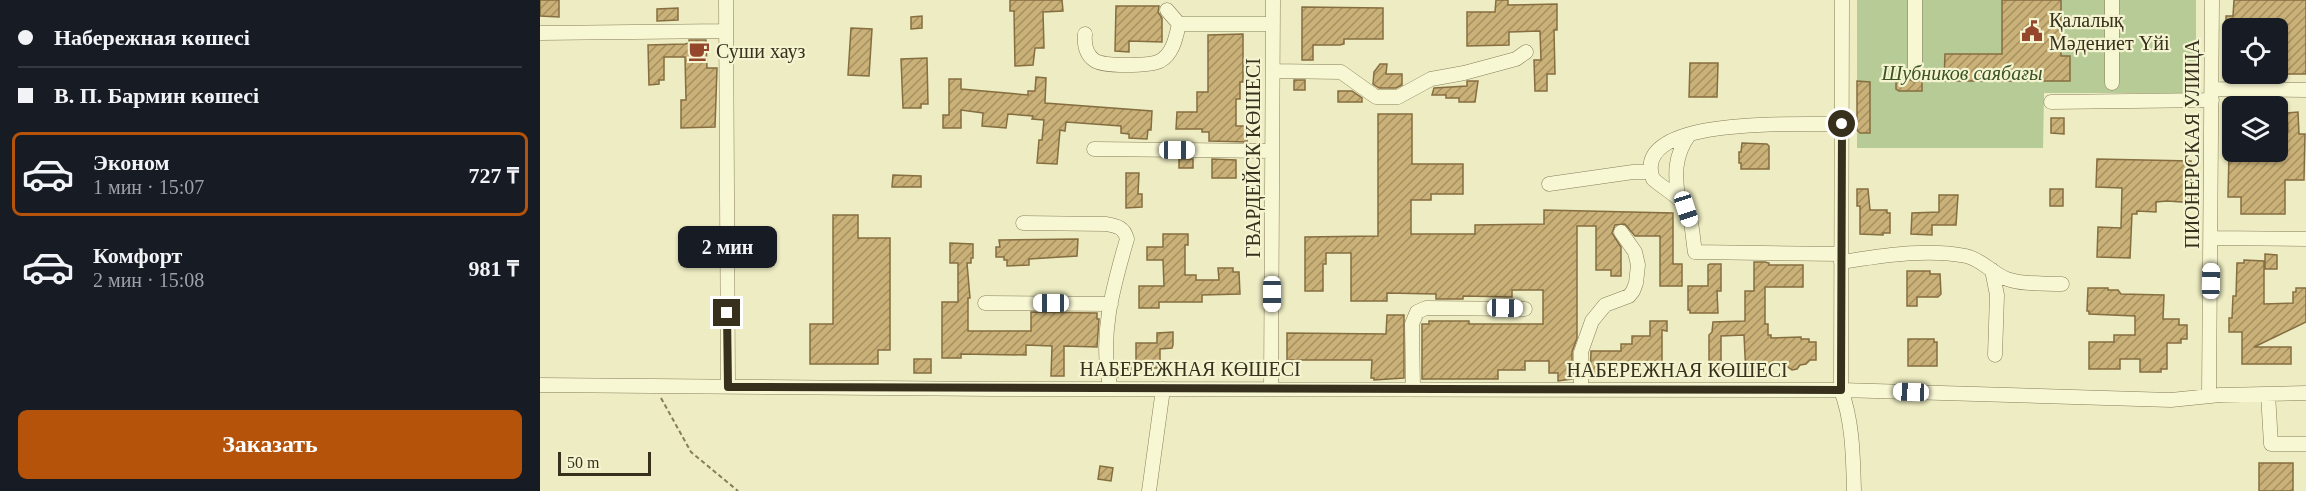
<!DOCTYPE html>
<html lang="ru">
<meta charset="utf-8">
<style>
:root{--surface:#171b24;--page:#242831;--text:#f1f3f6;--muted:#9ea1a6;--line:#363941;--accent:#b45309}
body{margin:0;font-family:"Times New Roman",serif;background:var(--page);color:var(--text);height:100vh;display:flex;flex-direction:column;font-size:22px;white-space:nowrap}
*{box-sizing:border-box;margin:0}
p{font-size:20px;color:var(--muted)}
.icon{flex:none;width:33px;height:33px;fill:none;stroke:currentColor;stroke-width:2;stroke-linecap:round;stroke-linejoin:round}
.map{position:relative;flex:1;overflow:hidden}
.details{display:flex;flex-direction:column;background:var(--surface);width:540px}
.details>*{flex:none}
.guide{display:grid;align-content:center;height:132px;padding:0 18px;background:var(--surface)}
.controls{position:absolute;left:1682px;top:18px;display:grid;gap:12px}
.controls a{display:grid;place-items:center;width:66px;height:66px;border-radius:9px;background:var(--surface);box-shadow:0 2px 4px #0004;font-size:30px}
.scale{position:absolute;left:18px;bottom:15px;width:93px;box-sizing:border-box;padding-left:6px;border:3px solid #36301d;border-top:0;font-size:16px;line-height:21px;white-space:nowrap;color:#36301d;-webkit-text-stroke:4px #f4f4d1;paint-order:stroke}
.end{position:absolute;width:27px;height:27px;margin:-14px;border:8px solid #36301d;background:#fff;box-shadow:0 0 0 3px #fff}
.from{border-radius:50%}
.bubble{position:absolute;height:42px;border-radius:9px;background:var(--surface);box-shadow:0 2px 4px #0004;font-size:20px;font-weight:700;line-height:42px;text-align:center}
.car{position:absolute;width:18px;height:36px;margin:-18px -9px;border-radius:8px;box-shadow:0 0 4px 2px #0007;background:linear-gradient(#fff 24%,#345 0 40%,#fff 0 76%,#345 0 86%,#fff 0)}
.guide b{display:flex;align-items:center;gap:21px;height:57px;font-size:22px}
.guide b+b{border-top:2px solid var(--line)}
.guide i{width:15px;height:15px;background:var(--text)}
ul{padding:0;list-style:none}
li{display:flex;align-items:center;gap:18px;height:84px;margin:0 12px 9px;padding:0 6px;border:3px solid transparent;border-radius:9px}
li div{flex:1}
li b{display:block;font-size:22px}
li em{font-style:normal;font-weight:700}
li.on{border-color:var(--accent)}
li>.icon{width:54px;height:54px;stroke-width:1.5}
.primary-button{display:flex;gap:12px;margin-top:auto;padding:12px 18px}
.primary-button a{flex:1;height:69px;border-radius:9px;background:var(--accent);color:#fff;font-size:24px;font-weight:700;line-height:69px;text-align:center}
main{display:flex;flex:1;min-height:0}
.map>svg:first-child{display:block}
.park{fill:#b6cb96}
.building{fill:url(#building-hatch);stroke:#856e40;stroke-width:1.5}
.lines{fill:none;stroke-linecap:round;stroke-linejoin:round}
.minor-casing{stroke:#867e59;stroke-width:15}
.path{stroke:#867e59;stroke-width:2;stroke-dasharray:4.5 3;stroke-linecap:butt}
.minor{stroke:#f8f7d4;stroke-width:14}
.route{stroke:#36301d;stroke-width:8}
.labels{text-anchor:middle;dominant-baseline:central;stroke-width:4.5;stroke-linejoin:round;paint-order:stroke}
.poi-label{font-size:20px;fill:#36301d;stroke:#f4f4d1;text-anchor:start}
.park-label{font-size:20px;font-style:italic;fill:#3a5224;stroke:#f4f4d1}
.street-label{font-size:20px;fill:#36301d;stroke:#f4f4d1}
</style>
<main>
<section class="details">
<div class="guide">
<b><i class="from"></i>Набережная көшесі</b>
<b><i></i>В. П. Бармин көшесі</b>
</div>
<ul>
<li class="on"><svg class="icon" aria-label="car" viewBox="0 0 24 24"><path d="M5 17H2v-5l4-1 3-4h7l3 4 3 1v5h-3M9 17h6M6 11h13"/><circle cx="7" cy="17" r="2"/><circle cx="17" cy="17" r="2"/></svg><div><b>Эконом</b><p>1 мин · 15:07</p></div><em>727 ₸</em></li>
<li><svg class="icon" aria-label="car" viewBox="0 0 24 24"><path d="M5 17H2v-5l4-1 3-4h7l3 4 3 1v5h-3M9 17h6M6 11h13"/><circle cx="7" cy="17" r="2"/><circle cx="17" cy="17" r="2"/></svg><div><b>Комфорт</b><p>2 мин · 15:08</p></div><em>981 ₸</em></li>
</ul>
<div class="primary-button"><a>Заказать</a></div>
</section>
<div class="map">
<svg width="1766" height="491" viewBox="0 0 1766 491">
<defs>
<pattern id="building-hatch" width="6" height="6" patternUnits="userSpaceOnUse" patternTransform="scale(1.5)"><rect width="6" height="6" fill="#cab178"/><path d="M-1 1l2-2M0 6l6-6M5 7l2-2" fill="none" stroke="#a59062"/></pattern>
</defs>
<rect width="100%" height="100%" fill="#edecc2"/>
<path class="park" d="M1317,0H1656V93H1504L1503,148H1317Z"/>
<path class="building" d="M0,0H19V17L0,16Z
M470,0H522L523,11L503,12L504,48H495L493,65L475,66L474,11H470Z
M956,0H968V5L1017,4V30H1014L1015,74H1007V91H995L994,60H1001L1000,31L969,32V45L927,46V12H955Z
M1462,0H1521V56H1530V81H1404L1405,54H1462Z
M1694,0H1766V74H1740L1741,34H1737V28H1686V16H1693Z
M576,6H619L618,12L622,18V42L589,41V52L575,51Z
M762,7L843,8V39H804V44L800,45H773V60H762Z
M138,8V20L117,21V9Z
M382,16V28L371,29V17Z
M311,28L332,29L329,76L308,75Z
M703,34V82H700V99H696V126H707V142L669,141V132H662V129H636L637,112H657V92H668V35Z
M149,40H166L167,68H177L175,127L141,128V100H146L145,57H124V80H119V84L109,85L108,45L145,44L149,43Z
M387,58L388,104H381V108H363L361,59Z
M1150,63H1178L1177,97H1149Z
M840,64H847L846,74H862V85L856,88H839L833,84L834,72Z
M496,77L506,78L505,103L612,111L611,130H608L607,139L589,138V134L581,133V126L526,122L525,131L520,130L517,164L497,163L499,140H502L504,120L492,119L493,116L468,114L466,128L442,126L443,113L421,110V128H403V115H409V79H421V89L488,95V91H495Z
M1356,79H1369L1374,82L1382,79V91H1359L1356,89Z
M754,80H765V90H754Z
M927,81H938L935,102H919V98H906V95H892L894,88L927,86Z
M1317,81L1330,82V133H1320L1317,130Z
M798,91H812L822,98V102H798Z
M1758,112L1759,134H1765L1764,180H1745V214H1701V197H1688L1689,152H1737V134H1744V131H1748L1747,113Z
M838,114H872V164H923V194H891V200H871V234H935V225L1004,224V210L1133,213V264H1142V286H1120V236H1095L1085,224L1075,225L1072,233L1081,247V276H1071V270H1056V226H1037V338L1032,352V379L1018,381V373H1009V361H985V370H958V379H882V324H889V321H929V324H1003V290H972V297L923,296V299H896V294L847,293V301H811V253H786V264H783V291H765V237L838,236Z
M1511,118H1524V134L1511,133Z
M1202,143L1227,144L1229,146V169H1201V163H1199V152H1201Z
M639,159H653V168H639Z
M672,159L696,160V178H672Z
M1557,159L1651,161V187L1657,188L1656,203L1627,201L1616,202V212L1597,211V214H1592L1590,258L1557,257L1558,227L1581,228L1582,188L1556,187Z
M586,173H599L598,194H602V207L586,208Z
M353,175L381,176V187H352Z
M1317,189H1328L1330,210H1347V213H1350V233H1343V235L1320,234V206H1317Z
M1510,189H1523V206H1510Z
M1399,195H1418L1416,225H1392V235L1371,234L1372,213L1399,212Z
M293,215H318V238H350V350H338V364H270V324H293Z
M623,234H648V245H645V275H656V280H679L678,268H693V272H699L700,294L662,295V302H619V308H599V286H624L623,260H607V247H623Z
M538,239L537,256L489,259V265L467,266V260H464V257H456V247H460L459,240Z
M410,243L433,244V258H431V263H427L430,298H428V331H491V312L557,313V319H559L557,347L524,346V376H511L512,346L486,345V355L421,354V358H402V302H418V263H410Z
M1725,254L1737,255V269H1725Z
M1704,260L1724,261V304L1753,303V292H1756V288H1766V322L1714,347H1751V364H1702V332H1689V318H1692L1693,296H1696L1697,263H1704Z
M1214,262H1225L1229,263V265H1263V287H1225V324H1228V335H1231V338L1261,337V339H1269V342H1276V360H1270L1266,364L1260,365L1257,369L1252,370L1245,365H1232V374H1228V376H1206L1204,335L1181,336V376H1169V335L1172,332L1173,322L1205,321V291H1214Z
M1170,264H1181V291H1177L1178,313H1150V310H1148V286H1168V265Z
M1367,271H1390V274H1400L1401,294L1398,297H1377V306H1367Z
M1548,288H1568V290H1578L1581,294L1624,295L1623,319H1639V325H1647V339H1641V343H1627V369H1621V372H1600V359H1580V369H1549V342H1574V335H1595V316L1549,314V311H1547Z
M847,315H864V378L834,380V378H831L832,360H747V333L846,334Z
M1110,321H1127V331L1122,330V363H1075V371H1071V373L1050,375L1051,351H1081V344H1092V336H1110Z
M633,332V345L632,348L620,349V365H617V368H596V343H617V333Z
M1368,339H1394V342H1397V366H1368Z
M374,359H391V373H374Z
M577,366H595V377H578Z
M1719,463H1753V491H1719Z
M560,466L573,468L571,481L558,479Z"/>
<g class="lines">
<defs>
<path id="minor" d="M186,0L188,387
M1302,0L1301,390C1313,422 1313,458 1314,491
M1375,0V73
M1572,0V83
M639,24H732
M0,33L186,31
M545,34C544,44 546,54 554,60C562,67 610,66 620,61C633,54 636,37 639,24L627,10
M733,71L801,72L836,97H858L891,79L924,73L976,59L986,52
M1672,89L1766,90
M1511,102L1672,100
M554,149L732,151
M1009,184L1093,172H1110
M1138,198C1135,174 1134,156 1149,135
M483,223L566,224C577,226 584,227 587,239C573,287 558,339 571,389
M1671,238L1766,239
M1301,254L1155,252C1152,236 1153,213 1141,201C1133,193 1122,187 1113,179C1088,114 1268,125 1302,124
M1301,262C1342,256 1386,248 1426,256C1441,259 1453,274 1467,279C1484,285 1504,283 1522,284
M1452,270L1457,295L1455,355
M445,303L571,304
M0,385L454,389L1301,390L1631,400L1680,395L1766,393
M731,388L733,0
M873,389L872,324L877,312L886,308L985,309
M1041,389V352L1052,321L1065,305L1089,296L1093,291L1096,283L1098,265L1095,252L1081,232
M1728,394L1731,444H1766
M1669,396L1672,0
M609,491L623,389"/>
</defs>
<use href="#minor" class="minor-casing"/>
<path class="path" d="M121,398L151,452L198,491"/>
<use href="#minor" class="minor"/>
</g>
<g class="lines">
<path class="route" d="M187,313L188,387L1301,390L1302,124"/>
</g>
<defs>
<symbol id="civic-bare" viewBox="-9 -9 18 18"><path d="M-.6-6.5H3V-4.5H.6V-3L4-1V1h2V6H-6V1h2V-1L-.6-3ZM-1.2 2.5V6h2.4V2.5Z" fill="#94472b" stroke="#f4f4d1" stroke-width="2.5" paint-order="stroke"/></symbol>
<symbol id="cafe-bare" viewBox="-9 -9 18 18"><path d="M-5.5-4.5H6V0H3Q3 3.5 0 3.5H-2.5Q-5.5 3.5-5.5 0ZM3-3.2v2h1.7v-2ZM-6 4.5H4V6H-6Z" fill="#94472b" stroke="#f4f4d1" stroke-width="2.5" paint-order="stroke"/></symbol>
</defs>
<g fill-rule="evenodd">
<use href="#civic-bare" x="1477" y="16" width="30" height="30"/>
<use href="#cafe-bare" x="144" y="36" width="30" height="30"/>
</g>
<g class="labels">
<g class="poi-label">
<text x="1509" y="20">Қалалық<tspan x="1509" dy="23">Мәдениет Үйі</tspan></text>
<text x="176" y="51">Суши хауз</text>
</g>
<g class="park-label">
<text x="1422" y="73">Шубников саябағы</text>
</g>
<g class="street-label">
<text transform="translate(1652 144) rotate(-90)">ПИОНЕРСКАЯ УЛИЦА</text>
<text transform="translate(713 158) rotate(-90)">ГВАРДЕЙСК КӨШЕСІ</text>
<text x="650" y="369">НАБЕРЕЖНАЯ КӨШЕСІ</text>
<text x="1137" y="370">НАБЕРЕЖНАЯ КӨШЕСІ</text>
</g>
</g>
</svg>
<div class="controls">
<a><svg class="icon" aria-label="locate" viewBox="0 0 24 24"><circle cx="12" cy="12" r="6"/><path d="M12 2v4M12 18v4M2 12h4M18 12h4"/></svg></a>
<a><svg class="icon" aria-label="layers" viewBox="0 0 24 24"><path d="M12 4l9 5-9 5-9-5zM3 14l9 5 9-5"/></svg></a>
</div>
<div class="scale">50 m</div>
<i class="end from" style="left:1302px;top:124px"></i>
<i class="end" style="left:187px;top:313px"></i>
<div class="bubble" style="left:138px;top:226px;width:99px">2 мин</div>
<i class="car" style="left:637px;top:150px;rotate:90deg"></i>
<i class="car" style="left:1146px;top:209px;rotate:162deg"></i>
<i class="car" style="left:1671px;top:281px;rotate:1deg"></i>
<i class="car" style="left:732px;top:294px;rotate:180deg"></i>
<i class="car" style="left:511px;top:303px;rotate:270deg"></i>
<i class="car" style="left:965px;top:308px;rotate:91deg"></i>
<i class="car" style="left:1371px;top:392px;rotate:272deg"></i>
</div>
</main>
